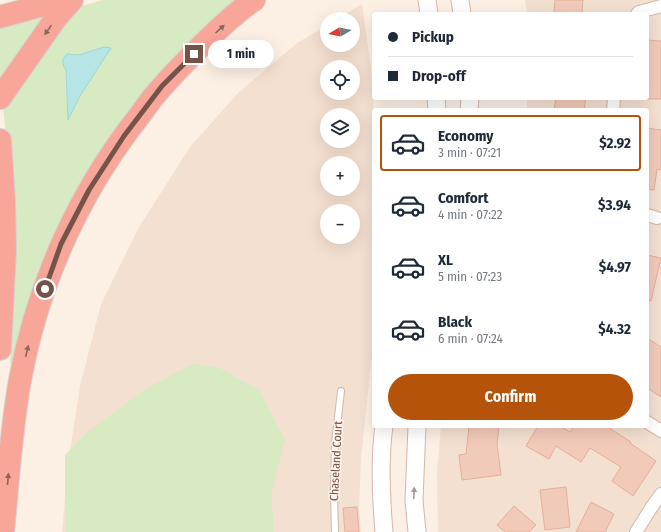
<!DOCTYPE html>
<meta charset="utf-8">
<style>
:root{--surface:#fff;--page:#f2f2f3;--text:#1f2937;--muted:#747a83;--line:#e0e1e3;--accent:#b45309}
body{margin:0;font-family:"Fira Sans Condensed",sans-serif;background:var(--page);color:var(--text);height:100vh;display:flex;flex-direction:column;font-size:15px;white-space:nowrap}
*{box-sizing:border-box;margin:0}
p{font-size:13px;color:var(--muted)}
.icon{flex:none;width:22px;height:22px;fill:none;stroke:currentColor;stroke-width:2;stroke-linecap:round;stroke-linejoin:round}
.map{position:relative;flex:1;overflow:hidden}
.drawer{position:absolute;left:372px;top:108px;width:277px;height:320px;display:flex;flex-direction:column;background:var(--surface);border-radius:4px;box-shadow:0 4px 16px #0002}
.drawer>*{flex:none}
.top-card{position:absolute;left:372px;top:12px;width:277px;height:88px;border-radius:4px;box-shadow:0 4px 16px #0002;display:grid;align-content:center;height:88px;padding:0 16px;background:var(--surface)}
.needle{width:26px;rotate:260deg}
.fabs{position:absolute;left:320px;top:12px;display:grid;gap:8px}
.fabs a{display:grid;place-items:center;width:40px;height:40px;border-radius:50%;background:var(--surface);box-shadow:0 4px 16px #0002;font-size:20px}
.end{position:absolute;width:18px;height:18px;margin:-9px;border:5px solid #755349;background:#fff;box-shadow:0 0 0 2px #fff}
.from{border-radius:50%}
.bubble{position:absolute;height:28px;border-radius:14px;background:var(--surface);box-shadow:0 4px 16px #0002;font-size:13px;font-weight:700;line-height:28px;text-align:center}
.top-card b{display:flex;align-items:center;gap:14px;height:38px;font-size:15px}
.top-card b+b{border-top:1px solid var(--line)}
.top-card i{width:10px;height:10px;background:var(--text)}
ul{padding:7px 0 0;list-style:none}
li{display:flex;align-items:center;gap:12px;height:56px;margin:0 8px 6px;padding:0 8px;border:2px solid transparent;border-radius:4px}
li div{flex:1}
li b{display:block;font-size:15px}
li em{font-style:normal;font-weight:700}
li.on{border-color:var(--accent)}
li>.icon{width:36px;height:36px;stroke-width:1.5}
.primary-button{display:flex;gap:8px;margin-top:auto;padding:8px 16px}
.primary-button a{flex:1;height:46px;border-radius:24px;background:var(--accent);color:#fff;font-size:16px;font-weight:700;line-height:46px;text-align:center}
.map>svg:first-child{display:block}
.residential{fill:#f4e0d1;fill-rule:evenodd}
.green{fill:#d7eac1;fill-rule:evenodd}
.water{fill:#b7e5e6;stroke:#9dd6d8}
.building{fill:#f2caba;stroke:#e5ae9a}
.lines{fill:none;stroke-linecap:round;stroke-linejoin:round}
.service-casing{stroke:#d0b8ac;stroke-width:8}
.minor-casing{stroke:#d0b8ac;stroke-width:14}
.secondary-casing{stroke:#d3b7a9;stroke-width:19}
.motorway-casing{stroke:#d8cfcc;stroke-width:24}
.service{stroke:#fff;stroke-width:6}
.minor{stroke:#fff;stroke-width:12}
.secondary{stroke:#fff;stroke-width:17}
.motorway{stroke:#f7a699;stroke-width:22}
.oneway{fill:#8f6459}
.oneway2{fill:#ac9892}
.route{stroke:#755349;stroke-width:5}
.labels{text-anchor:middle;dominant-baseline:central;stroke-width:3;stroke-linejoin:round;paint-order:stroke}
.street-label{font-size:12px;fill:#755349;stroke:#fff4e9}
</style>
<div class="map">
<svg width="661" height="532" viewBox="0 0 661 532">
<rect width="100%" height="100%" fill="#fcefe3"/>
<path class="residential" d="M525,0H661V532H438L437,472L441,426H647V110H527V98H647V14H527Z
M362,4L371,67L374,120V334L361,459L359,507L361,532H62L68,465L80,386L101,304L139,227L190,147L238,93L297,43L327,25V45H353V19H337ZM327,67H353V93H327ZM327,115H353V141H327ZM327,163H353V189H327ZM327,211H353V237H327Z"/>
<path class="green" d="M103,0H244L156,78L14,364H10L12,286L10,198L5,124L0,84V28ZM104,47L68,119L66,70L71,53L79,55Z
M193,364L218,367L259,390L285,440L271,495L274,528L273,532H65V455L85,434L147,388Z"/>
<path class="water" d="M104,47L111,48L80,96L68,120L66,70C62,63 61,60 67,54L79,55Z"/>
<path class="building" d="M555,0H583L582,14H554Z
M647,40L661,41V99H647Z
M556,98H586L584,110H554Z
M647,128L661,130V170L657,169L654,190L647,189Z
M647,255L661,258L651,301L647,300Z
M647,338L661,347V397L647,388Z
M469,426H499L497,444L501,475L462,480L459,455L466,454Z
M538,426H560L570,432L574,426H606L631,442L630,443L656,461L633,496L612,481L621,467L590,448L581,462L556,446L549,459L526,446Z
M566,487L570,527L545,530L540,490Z
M591,502L614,514L605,532H576Z
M514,506L536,525L529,532H505L497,525Z
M357,507L359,532H345L343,508Z"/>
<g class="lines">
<defs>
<path id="service" d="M335,532L334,494L335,443L341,391"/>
<path id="minor" d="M637,14L639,12L661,6
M613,110L614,98
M647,215L657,218
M647,422L661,431
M636,532L653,505L661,494"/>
<path id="secondary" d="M427,0L429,14
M460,0L462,14
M436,98L437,110
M469,110L470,98
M384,532C381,497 379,461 384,426
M417,532L414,500L417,426"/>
<path id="motorway" d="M0,17L61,0
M0,98L56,18L72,0
M0,140L4,201L5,250L0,349
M3,532C8,481 11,430 20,380C38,283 79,192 140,115C147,105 154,95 163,86C171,76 181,67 190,57C210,37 231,16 254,0"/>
</defs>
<use href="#service" class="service-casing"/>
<use href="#minor" class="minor-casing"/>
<use href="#secondary" class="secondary-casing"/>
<use href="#motorway" class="motorway-casing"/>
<use href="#service" class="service"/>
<use href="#minor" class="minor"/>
<use href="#secondary" class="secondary"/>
<use href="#motorway" class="motorway"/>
</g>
<defs><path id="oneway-solid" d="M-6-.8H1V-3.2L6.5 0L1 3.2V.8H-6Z"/></defs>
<g class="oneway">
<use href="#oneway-solid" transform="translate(220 29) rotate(-42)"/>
<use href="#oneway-solid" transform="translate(48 30) rotate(125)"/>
<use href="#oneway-solid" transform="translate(27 351) rotate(-77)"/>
<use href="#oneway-solid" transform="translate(8 479) rotate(-85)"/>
</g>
<use class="oneway2" href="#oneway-solid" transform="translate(414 493) rotate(-87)"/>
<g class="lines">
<path class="route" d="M45,289L61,244L89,190L124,136L162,86L194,54"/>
</g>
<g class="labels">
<g class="street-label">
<text transform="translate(336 461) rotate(-87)">Chaseland Court</text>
</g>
</g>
</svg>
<div class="fabs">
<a><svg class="needle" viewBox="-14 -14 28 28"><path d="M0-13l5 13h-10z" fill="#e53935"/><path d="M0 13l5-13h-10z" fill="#747a83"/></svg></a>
<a><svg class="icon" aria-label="locate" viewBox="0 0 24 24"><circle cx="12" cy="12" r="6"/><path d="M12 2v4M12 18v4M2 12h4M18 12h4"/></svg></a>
<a><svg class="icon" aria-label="layers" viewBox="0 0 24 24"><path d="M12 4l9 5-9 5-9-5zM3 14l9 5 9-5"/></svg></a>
<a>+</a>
<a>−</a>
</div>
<i class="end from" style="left:45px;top:289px"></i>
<i class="end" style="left:194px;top:54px"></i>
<div class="bubble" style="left:208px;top:40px;width:66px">1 min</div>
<div class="top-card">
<b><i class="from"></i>Pickup</b>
<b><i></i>Drop-off</b>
</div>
<section class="drawer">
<ul>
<li class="on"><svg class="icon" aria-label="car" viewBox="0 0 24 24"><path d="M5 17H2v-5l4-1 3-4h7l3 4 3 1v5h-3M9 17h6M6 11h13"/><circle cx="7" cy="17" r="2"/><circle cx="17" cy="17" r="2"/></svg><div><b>Economy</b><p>3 min · 07:21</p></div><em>$2.92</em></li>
<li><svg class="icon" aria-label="car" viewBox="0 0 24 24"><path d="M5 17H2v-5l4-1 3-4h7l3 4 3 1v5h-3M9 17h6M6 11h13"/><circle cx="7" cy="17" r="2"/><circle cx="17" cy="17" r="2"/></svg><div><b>Comfort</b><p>4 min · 07:22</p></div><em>$3.94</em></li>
<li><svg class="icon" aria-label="car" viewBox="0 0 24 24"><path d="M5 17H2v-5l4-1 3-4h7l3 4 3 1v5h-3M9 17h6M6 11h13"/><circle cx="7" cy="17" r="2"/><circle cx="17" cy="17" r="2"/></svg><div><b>XL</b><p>5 min · 07:23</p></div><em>$4.97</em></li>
<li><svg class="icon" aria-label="car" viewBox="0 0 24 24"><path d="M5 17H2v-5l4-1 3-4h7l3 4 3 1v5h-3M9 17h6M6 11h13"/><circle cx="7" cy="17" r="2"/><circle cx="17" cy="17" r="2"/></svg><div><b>Black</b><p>6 min · 07:24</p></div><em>$4.32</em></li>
</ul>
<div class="primary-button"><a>Confirm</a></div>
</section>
</div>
